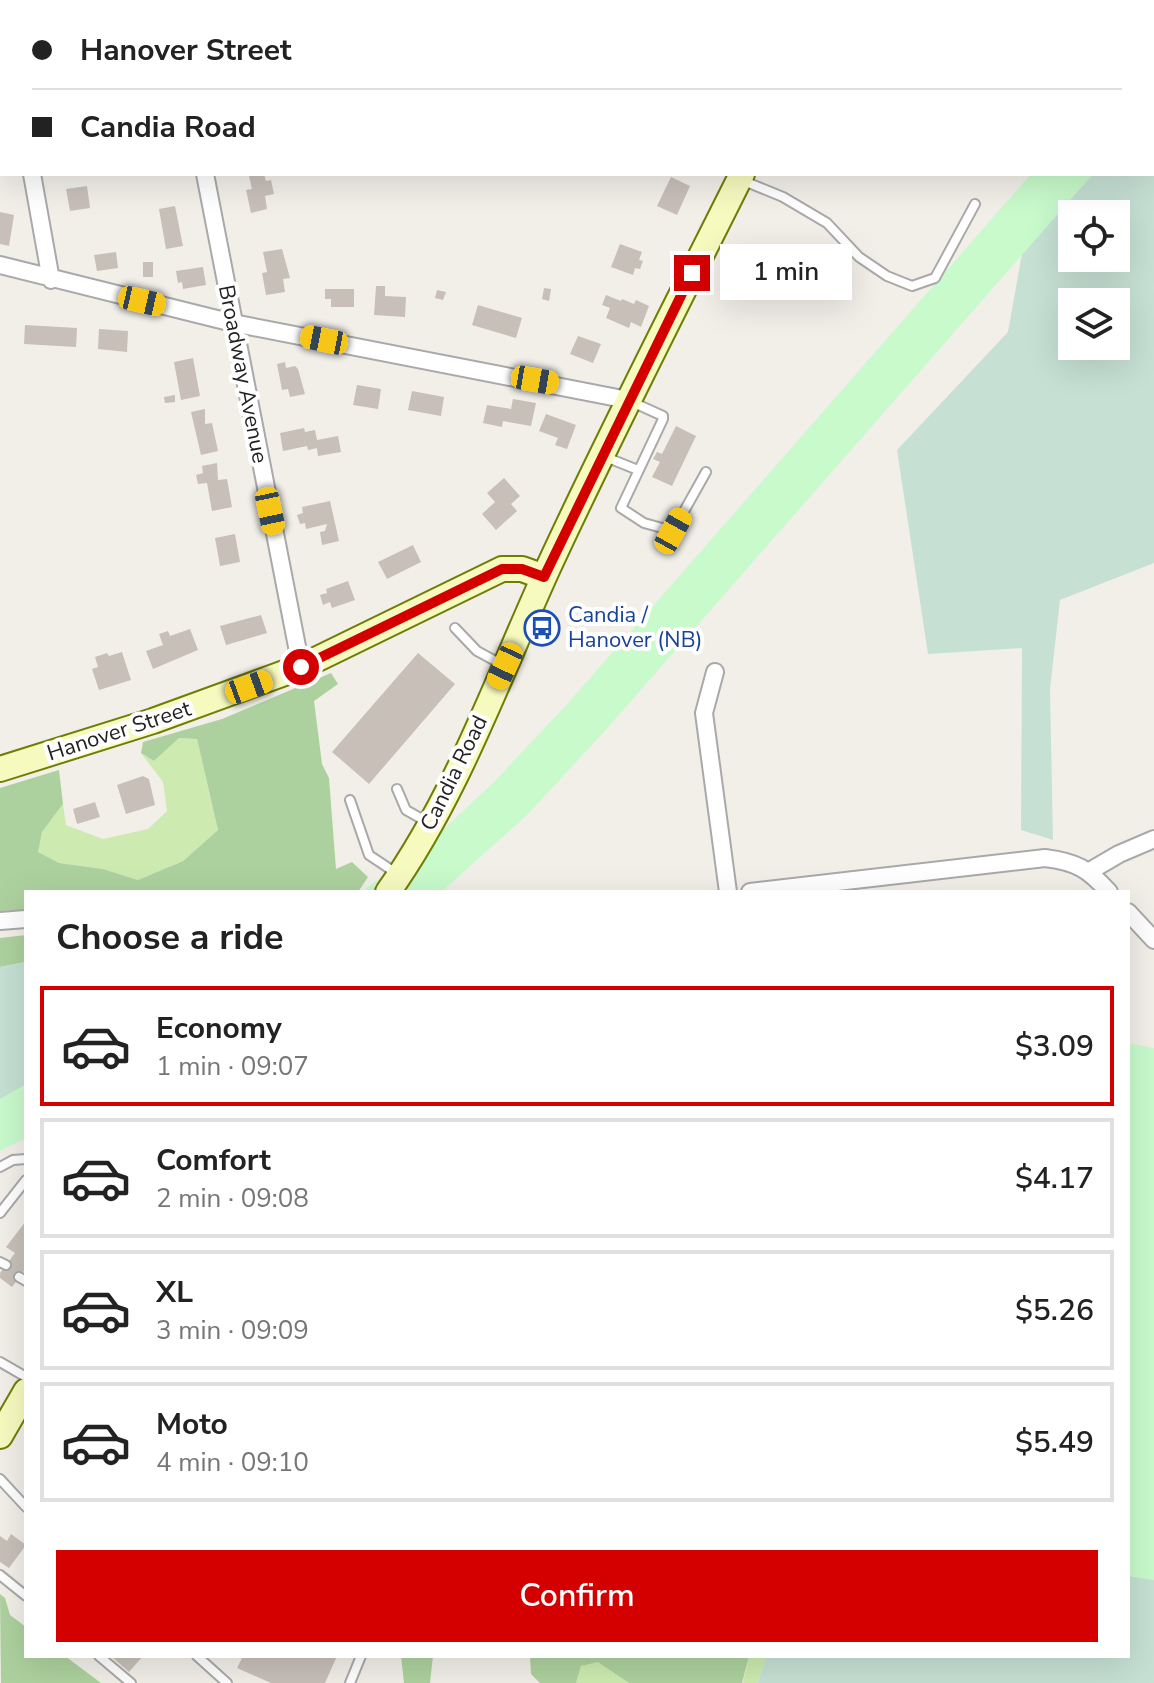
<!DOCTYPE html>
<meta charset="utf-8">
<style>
:root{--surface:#fff;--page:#f2f2f2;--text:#222;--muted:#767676;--line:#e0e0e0;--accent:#d40000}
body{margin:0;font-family:"Nunito Sans",sans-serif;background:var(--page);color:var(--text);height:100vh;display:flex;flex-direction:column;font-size:30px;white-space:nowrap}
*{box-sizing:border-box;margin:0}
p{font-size:26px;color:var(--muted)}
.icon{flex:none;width:44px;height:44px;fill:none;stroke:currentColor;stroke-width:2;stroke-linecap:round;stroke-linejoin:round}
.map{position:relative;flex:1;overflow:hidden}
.details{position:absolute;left:24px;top:890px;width:1106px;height:768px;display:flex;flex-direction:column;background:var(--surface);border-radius:0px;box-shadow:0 8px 32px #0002}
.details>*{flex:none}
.top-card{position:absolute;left:0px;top:0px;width:1154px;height:176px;box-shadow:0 8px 32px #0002;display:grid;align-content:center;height:176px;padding:0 32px;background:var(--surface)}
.fabs{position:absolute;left:1058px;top:200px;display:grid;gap:16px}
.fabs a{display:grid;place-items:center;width:72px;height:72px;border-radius:0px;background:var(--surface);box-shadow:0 8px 32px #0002;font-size:40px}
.end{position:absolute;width:36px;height:36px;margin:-18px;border:10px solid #d40000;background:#fff;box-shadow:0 0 0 4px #fff}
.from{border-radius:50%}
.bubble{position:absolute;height:56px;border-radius:0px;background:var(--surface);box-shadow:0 8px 32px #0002;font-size:26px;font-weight:600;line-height:56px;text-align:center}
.car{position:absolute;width:24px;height:48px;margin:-24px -12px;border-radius:10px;box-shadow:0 0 6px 2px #0007;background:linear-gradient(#f5c518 24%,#345 0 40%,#f5c518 0 76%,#345 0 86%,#f5c518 0)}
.top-card b{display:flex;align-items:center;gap:28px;height:76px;font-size:30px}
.top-card b+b{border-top:2px solid var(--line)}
.top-card i{width:20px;height:20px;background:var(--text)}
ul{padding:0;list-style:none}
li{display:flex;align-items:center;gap:24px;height:120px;margin:0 16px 12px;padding:0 16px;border:4px solid var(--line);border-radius:0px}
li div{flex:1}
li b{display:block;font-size:30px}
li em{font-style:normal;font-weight:600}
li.current{border-color:var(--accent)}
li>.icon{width:72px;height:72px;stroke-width:1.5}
h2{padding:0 32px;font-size:36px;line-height:96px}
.button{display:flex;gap:16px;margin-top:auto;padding:16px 32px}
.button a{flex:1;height:92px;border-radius:0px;background:var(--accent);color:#fff;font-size:32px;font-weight:600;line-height:92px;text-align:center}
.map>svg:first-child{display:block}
.grass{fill:#cdebb0}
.forest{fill:#add19e}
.wetland{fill:#c6e0d4;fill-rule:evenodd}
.park{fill:#c8facc}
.building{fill:#c7bfb8}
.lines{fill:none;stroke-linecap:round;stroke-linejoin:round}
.lane-casing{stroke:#a9a9a9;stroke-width:12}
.street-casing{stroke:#a9a9a9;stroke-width:20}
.secondary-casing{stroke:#707d05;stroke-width:28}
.lane{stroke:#fff;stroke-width:8}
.street{stroke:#fff;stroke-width:16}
.secondary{stroke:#f7fabf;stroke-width:24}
.route{stroke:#d40000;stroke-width:10}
.labels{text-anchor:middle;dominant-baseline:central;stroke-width:8;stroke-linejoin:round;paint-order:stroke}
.street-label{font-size:22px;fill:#222;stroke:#fff}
.transit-label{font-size:22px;fill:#164399;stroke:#fff;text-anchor:start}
</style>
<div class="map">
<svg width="1154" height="1683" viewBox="0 0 1154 1683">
<rect width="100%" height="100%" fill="#f2efe9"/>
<path class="grass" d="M179,738L197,739L218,830L183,861L138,880L103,869L59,863L37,852L42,832L63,804L66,825L103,839L148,829L167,811L163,782L141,753L154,761Z
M749,1656H766L758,1683H743Z
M598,1661L629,1683H576L581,1666Z"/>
<path class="forest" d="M331,673L338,684L314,701L322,764L329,778L336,869L352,862L368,877L358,892H26V910L0,911V788L59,770L63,804L42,832L38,852L59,863L103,869L138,880L183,861L218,830L197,739L179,738L154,761L141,753L143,742L222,719Z
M26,935V962L0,967V938Z
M0,1594L5,1598L10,1615L26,1627V1656H65L101,1683H1Z
M401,1656H433L430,1683H404Z
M530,1656H749L742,1683H629L598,1662L581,1666L576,1683H540L531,1674Z"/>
<path class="wetland" d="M1154,94V563L1060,600L1050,689L1053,840L1021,830L1022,648L928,654L897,450L1008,332L1025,237L1082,174H1152ZM1072,214H1116V258H1072ZM1072,302H1116V346H1072Z
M26,962V1086L0,1100V967Z
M1128,1107L1154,1205V1683H758L766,1656H1128Z"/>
<path class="park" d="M1031,174H1093L603,733L527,815L441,892H361L427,845L494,782L569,702Z
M1128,1043L1154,1048V1580L1128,1576Z
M26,1084V1138L0,1151V1099Z"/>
<path class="building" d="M264,174L266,181L271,180L274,194L265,196L267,209L251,213L246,190L252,189L249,176Z
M671,177L690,186L677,215L657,206Z
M87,186L90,208L70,211L66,189Z
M175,206L183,246L166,249L159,209Z
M0,212L14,215L9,246L0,244Z
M620,244L642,252L639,260L643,261L640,269L635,268L633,275L611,267Z
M282,249L290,278L283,279L285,292L266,295L262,273L267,272L263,252Z
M116,252L118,268L97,271L94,255Z
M143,262H153V277H143Z
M203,267L206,285L183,289L182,282L178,283L176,271Z
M376,286H385V296L406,297L405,317L374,315Z
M544,288L551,289L549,301L542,299Z
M325,289H354V307H331V299H325Z
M437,290L446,292L443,300L435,298Z
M606,295L621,301L622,299L634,304L636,300L649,306L641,327L631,322L629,328L606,318L610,308L602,305Z
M478,305L522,318L516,338L472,325Z
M25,325L77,328L76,347L24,344Z
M99,329L128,331L127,352L98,349Z
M578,336L601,344L593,363L570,354Z
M193,358L200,396L181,400L174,362Z
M285,362L286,368L295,366L298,369L305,394L290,397L288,389L282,390L277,364Z
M357,385L381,389L378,409L353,405Z
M412,391L444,397L441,416L408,410Z
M175,395V402L165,403L164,397Z
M513,399L536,403L531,426L503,421L502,427L483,423L487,405L511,409Z
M205,409V424L212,423L218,451L201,455L191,412Z
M546,414L576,425L567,449L555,445L558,438L539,431Z
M676,426L696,436L672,486L652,477L660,462L653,459L657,452L662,454Z
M304,428L305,432L315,430L317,440L338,436L341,452L318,456L317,448L308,450L307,446L283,451L280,433Z
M217,463L218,480L227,479L232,507L212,511L207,483L198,484L196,475L203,473L202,466Z
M504,478L520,496L511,504L517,511L496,530L482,514L495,502L487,493Z
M330,501L339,541L322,545L320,532L325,531L327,524L306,529L305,523L300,524L297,515L303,513L302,507Z
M235,534L240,562L220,566L215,538Z
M413,545L421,562L387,579L378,562Z
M348,581L355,600L332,608L330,602L323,605L320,595L327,593L326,589Z
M261,615L267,633L226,645L220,626Z
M190,629L198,650L153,669L146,651L163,645L159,634L168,631L170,636Z
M122,652L131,680L99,690L92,669L98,667L95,657L107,653L109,656Z
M418,653L455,684L369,784L332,752Z
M143,776L149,779L155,805L126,814L117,785Z
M95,802L100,817L77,824L73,809Z
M26,1221V1268L12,1287L0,1278V1273L15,1253L6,1247Z
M11,1534L26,1545L9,1568L0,1562V1536L7,1541Z
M111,1656H143L129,1672Z
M243,1656H337L325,1683H271L237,1668Z"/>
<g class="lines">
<defs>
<path id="lane" d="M744,181L783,197L827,223L859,257L887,276L912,286L935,278L975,204
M632,402L663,416V419L621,508L644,523L673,531L706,472
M603,456L638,470
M455,628L477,651L501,664
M397,789L406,810L429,823
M350,800L369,855L396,873
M0,1167L13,1160L26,1159
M0,1213L26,1180
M0,1262L6,1265
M19,1277L26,1281
M0,1362L26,1377
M0,1479L26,1507
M0,1575L26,1596
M99,1656L131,1683
M197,1656L227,1683
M350,1683L361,1656"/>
<path id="street" d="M1,0L2,5
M171,0L172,2
M318,0L328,2
M32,174L51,280
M205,174L301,667
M0,265L233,323L628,400
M715,672L704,713L728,892
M1090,871L1119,854L1154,839
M750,892L1045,858C1077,862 1088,869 1109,892
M1128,912L1154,940
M0,921L26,919"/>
<path id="secondary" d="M831,2L832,0
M0,769L153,721L301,667L502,569H522L544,577
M388,892C458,793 499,675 549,566C610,434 677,304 742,174
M0,1436L26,1391"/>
</defs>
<use href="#lane" class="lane-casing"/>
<use href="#street" class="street-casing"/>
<use href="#secondary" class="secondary-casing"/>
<use href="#lane" class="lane"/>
<use href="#street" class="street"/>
<use href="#secondary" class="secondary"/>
</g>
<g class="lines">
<path class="route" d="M301,667L502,569H522L544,577L692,273"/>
</g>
<defs>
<symbol id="bus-ring" viewBox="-11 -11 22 22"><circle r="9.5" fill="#fff" stroke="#1a4fb4" stroke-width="1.5"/><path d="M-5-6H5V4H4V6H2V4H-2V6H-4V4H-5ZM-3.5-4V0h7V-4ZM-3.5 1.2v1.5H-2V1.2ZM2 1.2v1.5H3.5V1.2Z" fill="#1a4fb4"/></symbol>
</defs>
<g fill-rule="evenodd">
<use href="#bus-ring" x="522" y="608" width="40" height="40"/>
</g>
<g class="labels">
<g class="street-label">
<text transform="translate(243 374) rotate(79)">Broadway Avenue</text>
<text transform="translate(119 731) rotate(-18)">Hanover Street</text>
<text transform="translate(454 773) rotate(-64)">Candia Road</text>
</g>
<g class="transit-label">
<text x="568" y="615">Candia /<tspan x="568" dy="25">Hanover (NB)</tspan></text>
</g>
</g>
</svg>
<div class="fabs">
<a><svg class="icon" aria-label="locate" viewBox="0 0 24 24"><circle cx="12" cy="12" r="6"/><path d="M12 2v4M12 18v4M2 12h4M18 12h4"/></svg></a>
<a><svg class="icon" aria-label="layers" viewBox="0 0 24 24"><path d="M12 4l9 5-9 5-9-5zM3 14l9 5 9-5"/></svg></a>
</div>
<i class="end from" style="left:301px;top:667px"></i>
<i class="end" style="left:692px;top:273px"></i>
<div class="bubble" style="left:720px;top:244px;width:132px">1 min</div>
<i class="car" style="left:142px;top:301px;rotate:103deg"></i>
<i class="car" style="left:324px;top:340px;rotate:281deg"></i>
<i class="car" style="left:535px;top:380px;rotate:100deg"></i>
<i class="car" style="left:270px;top:511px;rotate:168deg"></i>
<i class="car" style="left:673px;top:531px;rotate:29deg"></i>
<i class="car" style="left:505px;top:666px;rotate:205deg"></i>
<i class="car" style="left:249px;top:687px;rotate:70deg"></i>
<div class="top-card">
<b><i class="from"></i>Hanover Street</b>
<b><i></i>Candia Road</b>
</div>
<section class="details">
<h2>Choose a ride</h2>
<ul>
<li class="current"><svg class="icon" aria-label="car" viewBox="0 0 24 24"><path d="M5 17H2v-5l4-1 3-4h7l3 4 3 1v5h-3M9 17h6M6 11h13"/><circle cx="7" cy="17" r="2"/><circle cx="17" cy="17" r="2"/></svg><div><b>Economy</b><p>1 min · 09:07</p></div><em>$3.09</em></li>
<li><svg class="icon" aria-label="car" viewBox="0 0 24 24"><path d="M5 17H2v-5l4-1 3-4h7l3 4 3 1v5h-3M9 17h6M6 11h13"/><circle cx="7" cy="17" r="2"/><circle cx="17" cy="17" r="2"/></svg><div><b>Comfort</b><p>2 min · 09:08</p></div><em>$4.17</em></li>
<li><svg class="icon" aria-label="car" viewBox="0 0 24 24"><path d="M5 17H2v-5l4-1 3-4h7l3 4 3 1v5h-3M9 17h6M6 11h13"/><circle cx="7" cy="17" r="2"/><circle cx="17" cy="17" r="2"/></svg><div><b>XL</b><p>3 min · 09:09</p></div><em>$5.26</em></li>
<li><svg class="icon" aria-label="car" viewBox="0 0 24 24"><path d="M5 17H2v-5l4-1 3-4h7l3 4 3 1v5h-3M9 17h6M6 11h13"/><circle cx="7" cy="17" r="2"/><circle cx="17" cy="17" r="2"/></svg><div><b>Moto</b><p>4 min · 09:10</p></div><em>$5.49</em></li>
</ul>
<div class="button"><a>Confirm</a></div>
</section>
</div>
